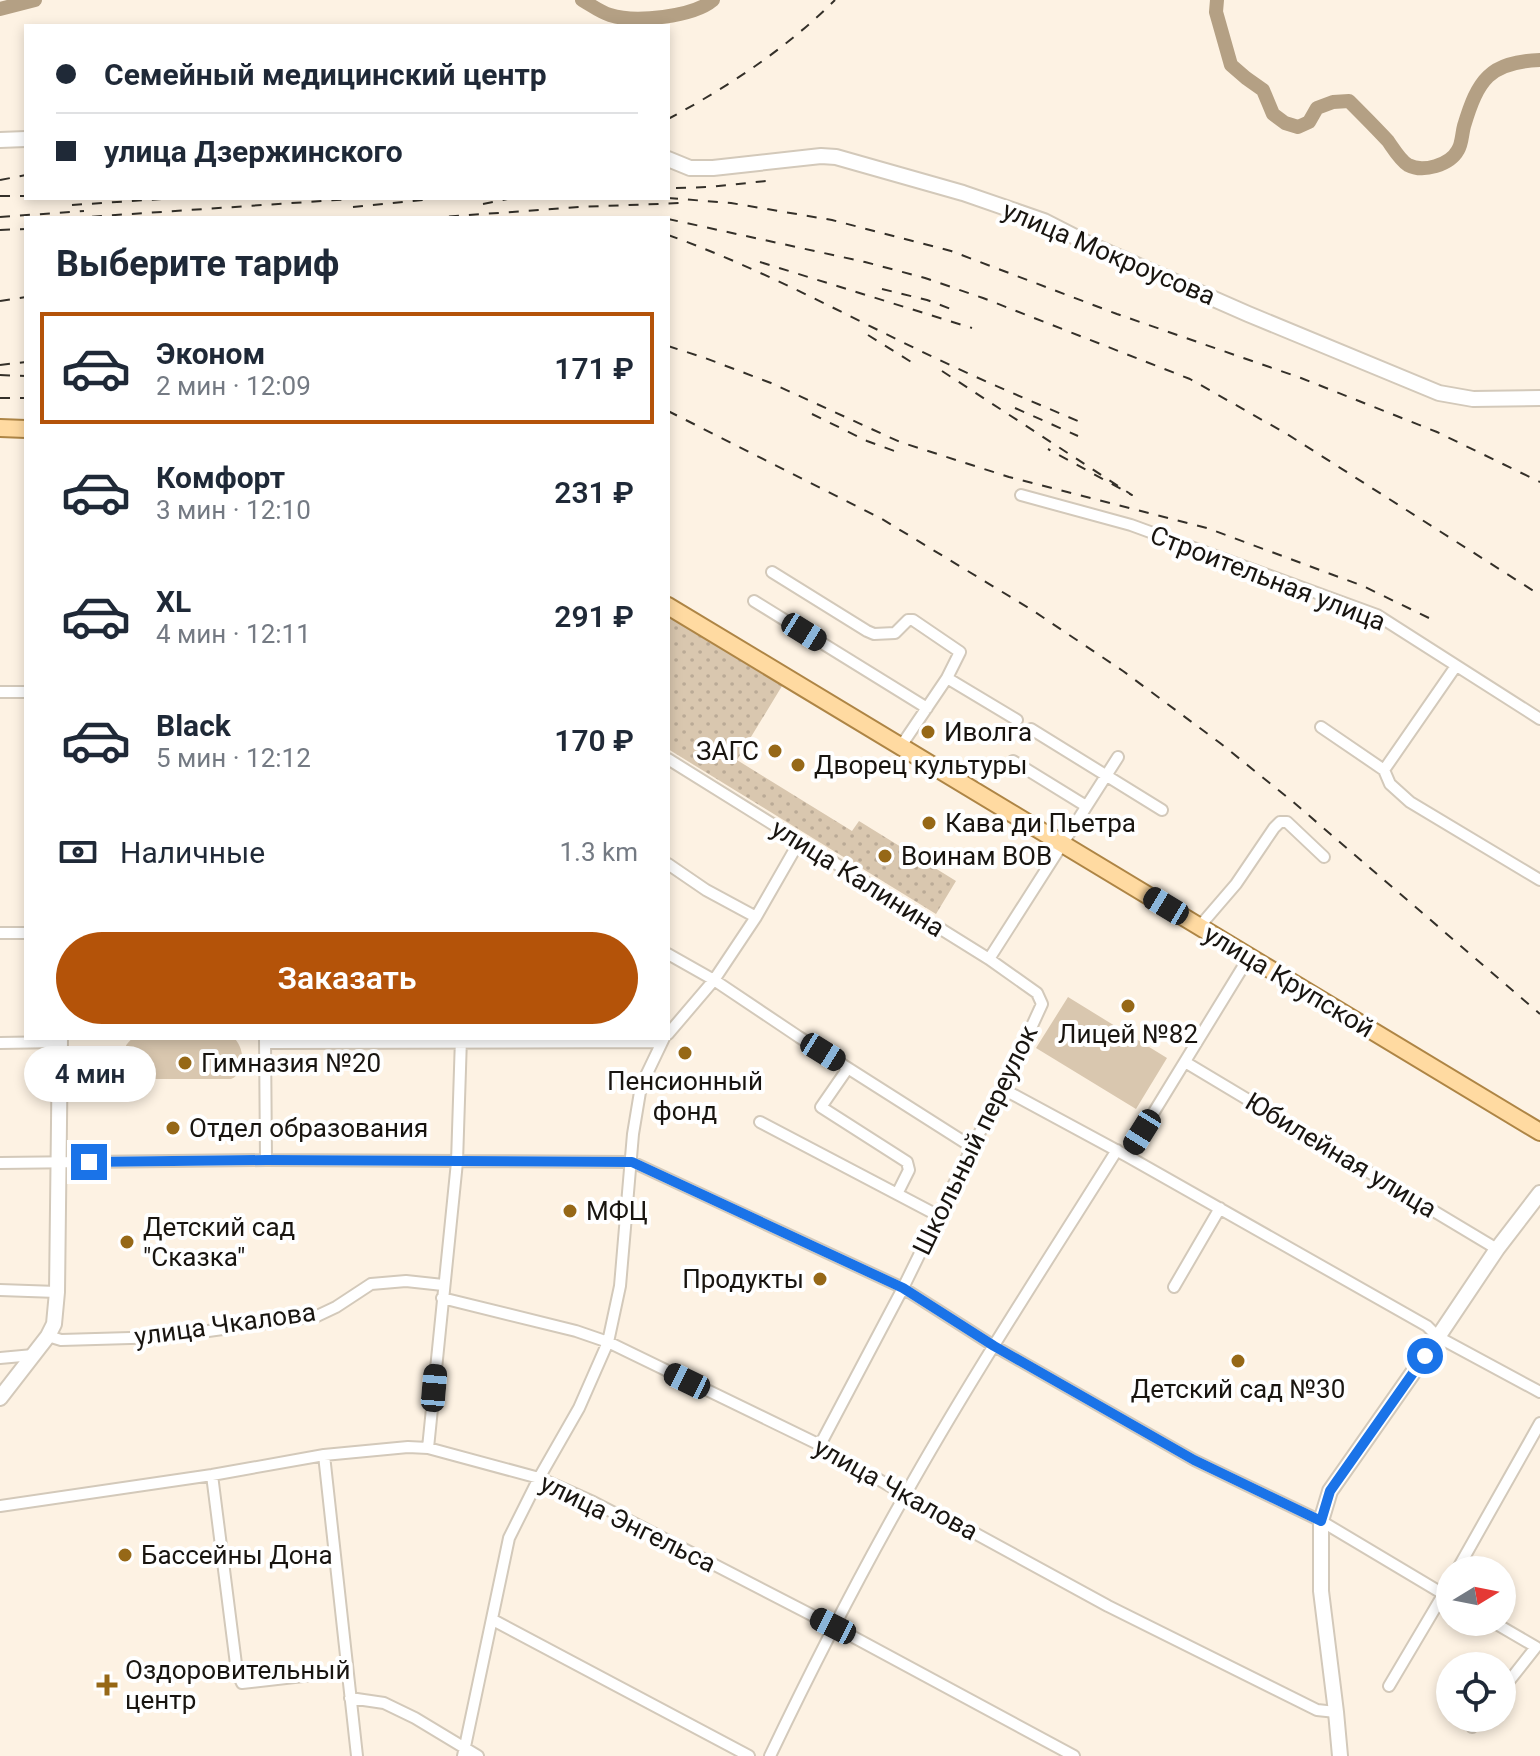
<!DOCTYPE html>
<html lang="ru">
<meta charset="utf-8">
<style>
:root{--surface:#fff;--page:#f6f6f7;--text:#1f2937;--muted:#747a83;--line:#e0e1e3;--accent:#b45309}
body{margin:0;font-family:Roboto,sans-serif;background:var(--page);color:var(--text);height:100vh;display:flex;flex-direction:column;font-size:30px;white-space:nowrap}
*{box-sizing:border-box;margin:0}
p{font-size:26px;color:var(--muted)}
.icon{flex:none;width:44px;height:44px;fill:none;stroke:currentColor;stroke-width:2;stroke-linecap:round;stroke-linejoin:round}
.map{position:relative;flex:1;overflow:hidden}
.sheet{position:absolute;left:24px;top:216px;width:646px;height:824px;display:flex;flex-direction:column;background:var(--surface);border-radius:0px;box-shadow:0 4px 12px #0003}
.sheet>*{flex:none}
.top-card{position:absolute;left:24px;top:24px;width:646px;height:176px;border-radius:0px;box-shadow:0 4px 12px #0003;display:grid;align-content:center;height:176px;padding:0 32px;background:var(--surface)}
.needle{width:52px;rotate:80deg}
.buttons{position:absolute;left:1436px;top:1556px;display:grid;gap:16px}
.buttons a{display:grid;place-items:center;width:80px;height:80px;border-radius:50%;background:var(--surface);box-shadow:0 4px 12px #0003;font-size:40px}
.end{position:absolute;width:36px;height:36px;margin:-18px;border:10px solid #1a73e8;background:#fff;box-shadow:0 0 0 4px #fff}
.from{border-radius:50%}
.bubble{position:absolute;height:56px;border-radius:28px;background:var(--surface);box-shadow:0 4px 12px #0003;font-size:26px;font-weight:600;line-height:56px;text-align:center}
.car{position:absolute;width:24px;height:48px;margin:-24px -12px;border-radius:10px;box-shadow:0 0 6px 2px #0007;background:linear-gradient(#222 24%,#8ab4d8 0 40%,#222 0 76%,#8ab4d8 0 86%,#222 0)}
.top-card b{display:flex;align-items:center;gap:28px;height:76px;font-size:30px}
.top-card b+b{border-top:2px solid var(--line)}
.top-card i{width:20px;height:20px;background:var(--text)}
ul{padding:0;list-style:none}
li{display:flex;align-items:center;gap:24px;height:112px;margin:0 16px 12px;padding:0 16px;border:4px solid transparent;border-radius:0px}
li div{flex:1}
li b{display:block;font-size:30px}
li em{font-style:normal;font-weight:600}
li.current{border-color:var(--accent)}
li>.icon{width:72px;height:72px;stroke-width:1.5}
h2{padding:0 32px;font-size:36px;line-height:96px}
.pay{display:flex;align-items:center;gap:20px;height:88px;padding:0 32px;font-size:30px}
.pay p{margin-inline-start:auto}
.cta{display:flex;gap:16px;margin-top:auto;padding:16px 32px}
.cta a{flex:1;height:92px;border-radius:48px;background:var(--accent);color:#fff;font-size:32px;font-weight:600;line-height:92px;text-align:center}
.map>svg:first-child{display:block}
.grass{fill:url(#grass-dots)}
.garden{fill:#d9c7af}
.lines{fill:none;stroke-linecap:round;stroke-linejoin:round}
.river{stroke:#b4a084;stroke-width:14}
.street-casing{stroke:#d3c9ba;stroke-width:14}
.secondary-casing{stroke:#d3c9ba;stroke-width:18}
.primary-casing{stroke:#ae8545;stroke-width:20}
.street{stroke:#fff;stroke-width:10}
.secondary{stroke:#fff;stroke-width:14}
.primary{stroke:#ffdaa1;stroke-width:16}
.rail{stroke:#343029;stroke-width:2;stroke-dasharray:10 10;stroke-linecap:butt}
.route{stroke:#1a73e8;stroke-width:10}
.poi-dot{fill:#966817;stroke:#fff;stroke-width:3}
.labels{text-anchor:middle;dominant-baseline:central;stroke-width:8;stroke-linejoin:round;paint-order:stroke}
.street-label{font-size:26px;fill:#191510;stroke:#fff}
.poi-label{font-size:26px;fill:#191510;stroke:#fff;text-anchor:start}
</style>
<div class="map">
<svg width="1540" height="1756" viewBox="0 0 1540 1756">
<defs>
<pattern id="grass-dots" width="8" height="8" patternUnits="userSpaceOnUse" patternTransform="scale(2)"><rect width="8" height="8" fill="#d9c7af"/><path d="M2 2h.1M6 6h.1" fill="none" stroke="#baaa96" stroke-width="1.8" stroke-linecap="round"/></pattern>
</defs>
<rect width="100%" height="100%" fill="#fdf2e3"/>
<path class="grass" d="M668,615L782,686L737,760L852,831L859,821L956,881L936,914L668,749Z"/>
<path class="garden" d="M1068,997L1167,1058L1136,1109L1036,1048Z
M133,1038L235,1039C245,1050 246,1073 231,1079H134C119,1070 119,1048 133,1038Z"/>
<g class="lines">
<path class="river" d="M582,0C591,5 600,12 610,15C635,23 693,17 713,0
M1217,0L1216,12L1231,65L1246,78L1263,90L1273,114L1285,123L1298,127L1309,122L1317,108L1333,102L1349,101C1362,114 1375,127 1388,141C1393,148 1400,160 1408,165C1423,173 1450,165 1458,150C1462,144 1462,133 1464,126C1478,80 1489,62 1540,60
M0,9L35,0"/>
<defs>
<path id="street" d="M1021,495L1131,525L1377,615L1540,719
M772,572L867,631L874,634L895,633L908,620H913L960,652L947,678L901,746
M754,601L927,708
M947,678L1017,720
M0,692H26
M1321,727L1384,770L1390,784L1410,802L1540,880
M1031,729L1162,810
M668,759L989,959L1037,993L1042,1004L1003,1089L972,1147L903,1288L820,1445
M1013,761L1086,806
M1384,770L1456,666
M668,864L706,890L756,917
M1199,927L1236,884L1274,828L1280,822H1287L1324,857
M0,933H26
M668,954L714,980L799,1037L972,1147
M989,959L1118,757
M668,1034L714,980L756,917L799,842
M265,1038L266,1160
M0,1043L60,1042
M266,1043L661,1042
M1185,1062L1497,1249
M848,1068L821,1107L907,1162L909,1170L897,1194
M1003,1089L1127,1156L1427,1326L1438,1337L1540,1392
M760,1122L937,1215
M1127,1156L1249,957
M0,1163L266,1160L632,1162L903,1288L994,1346L1194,1460L1321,1521L1450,1598
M1174,1287L1220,1208
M0,1290L57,1292
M442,1298L576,1331L608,1342L820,1445L905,1495L1108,1606L1317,1710L1336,1712
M48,1336L61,1340L165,1337L317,1316L336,1307L371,1284L406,1281L443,1285
M0,1358L33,1355
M428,1448L457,1162L461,1038
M324,1455L357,1756
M212,1475L237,1672L242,1683L347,1671
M0,1506L212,1475L324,1455L408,1447L428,1448L539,1478L593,1502L833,1626L1074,1756
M1457,1570L1540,1423
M493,1620L749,1756
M1493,1622L1536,1647L1502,1690
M1389,1686L1450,1583
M350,1698L384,1703L415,1718L478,1756
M1472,1727L1480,1718
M463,1756L509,1538L539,1478L579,1408L608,1342L620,1286L633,1134L641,1086L664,1038
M770,1756C812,1668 856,1582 904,1497C970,1379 1045,1265 1117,1150"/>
<path id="secondary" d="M0,140L26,139
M668,159L690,168H713L821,156L836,157L963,193L1044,221L1091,245L1248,314L1439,393L1473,399L1540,398
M0,1398L48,1336L54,1324L57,1292L60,1038
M1340,1756L1336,1712L1321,1591V1521L1330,1491L1438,1337L1497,1249L1540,1193"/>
<path id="primary" d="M0,428L26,429
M668,606L1540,1132"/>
</defs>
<use href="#street" class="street-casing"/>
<use href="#secondary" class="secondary-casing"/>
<use href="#primary" class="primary-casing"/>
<use href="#street" class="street"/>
<use href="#secondary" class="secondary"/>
<use href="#primary" class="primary"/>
<path class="rail" d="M668,119C728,87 787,48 835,0
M0,180L26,175
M676,188L710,187L766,181
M0,196H26
M668,198L731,203L832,220L951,251L1117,314L1301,378L1437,432L1540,482
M483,204L513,198
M72,205L177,198
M353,207L442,198
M0,217L84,211
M72,218L366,198
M340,218H431
M429,218L579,207L681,203
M668,219L865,262L925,278L983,298L1190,379L1287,434L1540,595
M0,230L26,229
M668,235C766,270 856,321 950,365C995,386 1040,405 1085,424
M760,262L972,328
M882,289L927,300L951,309
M0,301L26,297
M868,335L916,365
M668,346L705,358L771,383L900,442L1009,477L1207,528L1363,586L1431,619
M0,365L26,362
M942,371L1132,495L1048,449
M0,375L26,376
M0,398H26
M1015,408L1078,436
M668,411L882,519L1032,610L1123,671L1220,743L1292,801L1540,1014
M812,414L867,441L900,453"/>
</g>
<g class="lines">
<path class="route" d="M89,1162L266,1160L632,1162L903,1288L994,1346L1194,1460L1321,1521L1330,1491L1425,1356"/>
</g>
<g class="poi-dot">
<circle cx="928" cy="732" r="8"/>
<circle cx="775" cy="751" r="8"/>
<circle cx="798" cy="765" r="8"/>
<circle cx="929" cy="823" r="8"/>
<circle cx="885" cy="856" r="8"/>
<circle cx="1128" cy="1006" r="8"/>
<circle cx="685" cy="1053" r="8"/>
<circle cx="185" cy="1063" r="8"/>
<circle cx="173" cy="1128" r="8"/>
<circle cx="570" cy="1211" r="8"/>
<circle cx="127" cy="1242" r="8"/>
<circle cx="820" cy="1279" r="8"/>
<circle cx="1238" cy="1361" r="8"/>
<circle cx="125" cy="1555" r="8"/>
<path d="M103 1673h8v8h8v8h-8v8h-8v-8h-8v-8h8z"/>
</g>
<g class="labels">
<g class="street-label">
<text transform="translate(1109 253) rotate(23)">улица Мокроусова</text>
<text transform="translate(1268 578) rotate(21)">Строительная улица</text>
<text transform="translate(858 878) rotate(32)">улица Калинина</text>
<text transform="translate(1289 981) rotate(31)">улица Крупской</text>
<text transform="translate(975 1140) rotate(-64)">Школьный переулок</text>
<text transform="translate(1341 1155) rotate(31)">Юбилейная улица</text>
<text transform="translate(225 1324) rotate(-8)">улица Чкалова</text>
<text transform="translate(896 1489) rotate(29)">улица Чкалова</text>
<text transform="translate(628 1523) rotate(26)">улица Энгельса</text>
</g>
<g class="poi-label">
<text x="944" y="732">Иволга</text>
<text x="759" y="751" text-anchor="end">ЗАГС</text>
<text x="814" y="765">Дворец культуры</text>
<text x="945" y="823">Кава ди Пьетра</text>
<text x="901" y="856">Воинам ВОВ</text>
<text x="1128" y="1034" text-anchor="middle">Лицей №82</text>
<text x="201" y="1063">Гимназия №20</text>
<text x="685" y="1081" text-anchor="middle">Пенсионный<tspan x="685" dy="30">фонд</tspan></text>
<text x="189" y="1128">Отдел образования</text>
<text x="586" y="1211">МФЦ</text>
<text x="143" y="1227">Детский сад<tspan x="143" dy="30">"Сказка"</tspan></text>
<text x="804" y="1279" text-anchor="end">Продукты</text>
<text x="1238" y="1389" text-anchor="middle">Детский сад №30</text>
<text x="141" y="1555">Бассейны Дона</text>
<text x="125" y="1670">Оздоровительный<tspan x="125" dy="30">центр</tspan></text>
</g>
</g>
</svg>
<div class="buttons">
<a><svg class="needle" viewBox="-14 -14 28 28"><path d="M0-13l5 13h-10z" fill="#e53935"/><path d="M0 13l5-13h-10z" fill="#747a83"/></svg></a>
<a><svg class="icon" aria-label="locate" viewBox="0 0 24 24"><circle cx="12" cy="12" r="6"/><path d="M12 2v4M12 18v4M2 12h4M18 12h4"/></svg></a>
</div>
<i class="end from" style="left:1425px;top:1356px"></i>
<i class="end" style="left:89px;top:1162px"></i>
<div class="bubble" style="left:24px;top:1046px;width:132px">4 мин</div>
<i class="car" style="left:804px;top:632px;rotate:122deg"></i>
<i class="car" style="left:1166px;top:906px;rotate:301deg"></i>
<i class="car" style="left:823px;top:1052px;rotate:122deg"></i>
<i class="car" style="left:1142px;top:1132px;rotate:212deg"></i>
<i class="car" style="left:687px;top:1381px;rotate:296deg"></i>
<i class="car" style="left:434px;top:1388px;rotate:5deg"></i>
<i class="car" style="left:833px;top:1626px;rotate:297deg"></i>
<div class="top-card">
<b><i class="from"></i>Семейный медицинский центр</b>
<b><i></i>улица Дзержинского</b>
</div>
<section class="sheet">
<h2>Выберите тариф</h2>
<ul>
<li class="current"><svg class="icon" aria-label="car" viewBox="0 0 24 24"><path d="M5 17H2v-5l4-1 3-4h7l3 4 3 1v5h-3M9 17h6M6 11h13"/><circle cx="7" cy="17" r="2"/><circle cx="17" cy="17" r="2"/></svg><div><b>Эконом</b><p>2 мин · 12:09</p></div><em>171 ₽</em></li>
<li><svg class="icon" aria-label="car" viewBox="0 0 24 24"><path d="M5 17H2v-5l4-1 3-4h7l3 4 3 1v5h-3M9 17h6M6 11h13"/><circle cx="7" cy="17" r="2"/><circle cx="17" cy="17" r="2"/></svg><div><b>Комфорт</b><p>3 мин · 12:10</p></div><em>231 ₽</em></li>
<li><svg class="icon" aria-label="car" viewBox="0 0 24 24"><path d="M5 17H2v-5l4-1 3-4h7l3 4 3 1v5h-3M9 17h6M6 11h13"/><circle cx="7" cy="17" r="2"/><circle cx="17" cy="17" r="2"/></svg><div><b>XL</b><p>4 мин · 12:11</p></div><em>291 ₽</em></li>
<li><svg class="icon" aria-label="car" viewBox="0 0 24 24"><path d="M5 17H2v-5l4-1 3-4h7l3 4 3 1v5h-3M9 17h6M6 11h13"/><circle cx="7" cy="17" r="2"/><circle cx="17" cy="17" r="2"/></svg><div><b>Black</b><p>5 мин · 12:12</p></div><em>170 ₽</em></li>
</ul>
<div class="pay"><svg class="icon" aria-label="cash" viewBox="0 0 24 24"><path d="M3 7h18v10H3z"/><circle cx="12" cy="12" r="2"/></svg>Наличные<p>1.3 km</p></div>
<div class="cta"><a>Заказать</a></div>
</section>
</div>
